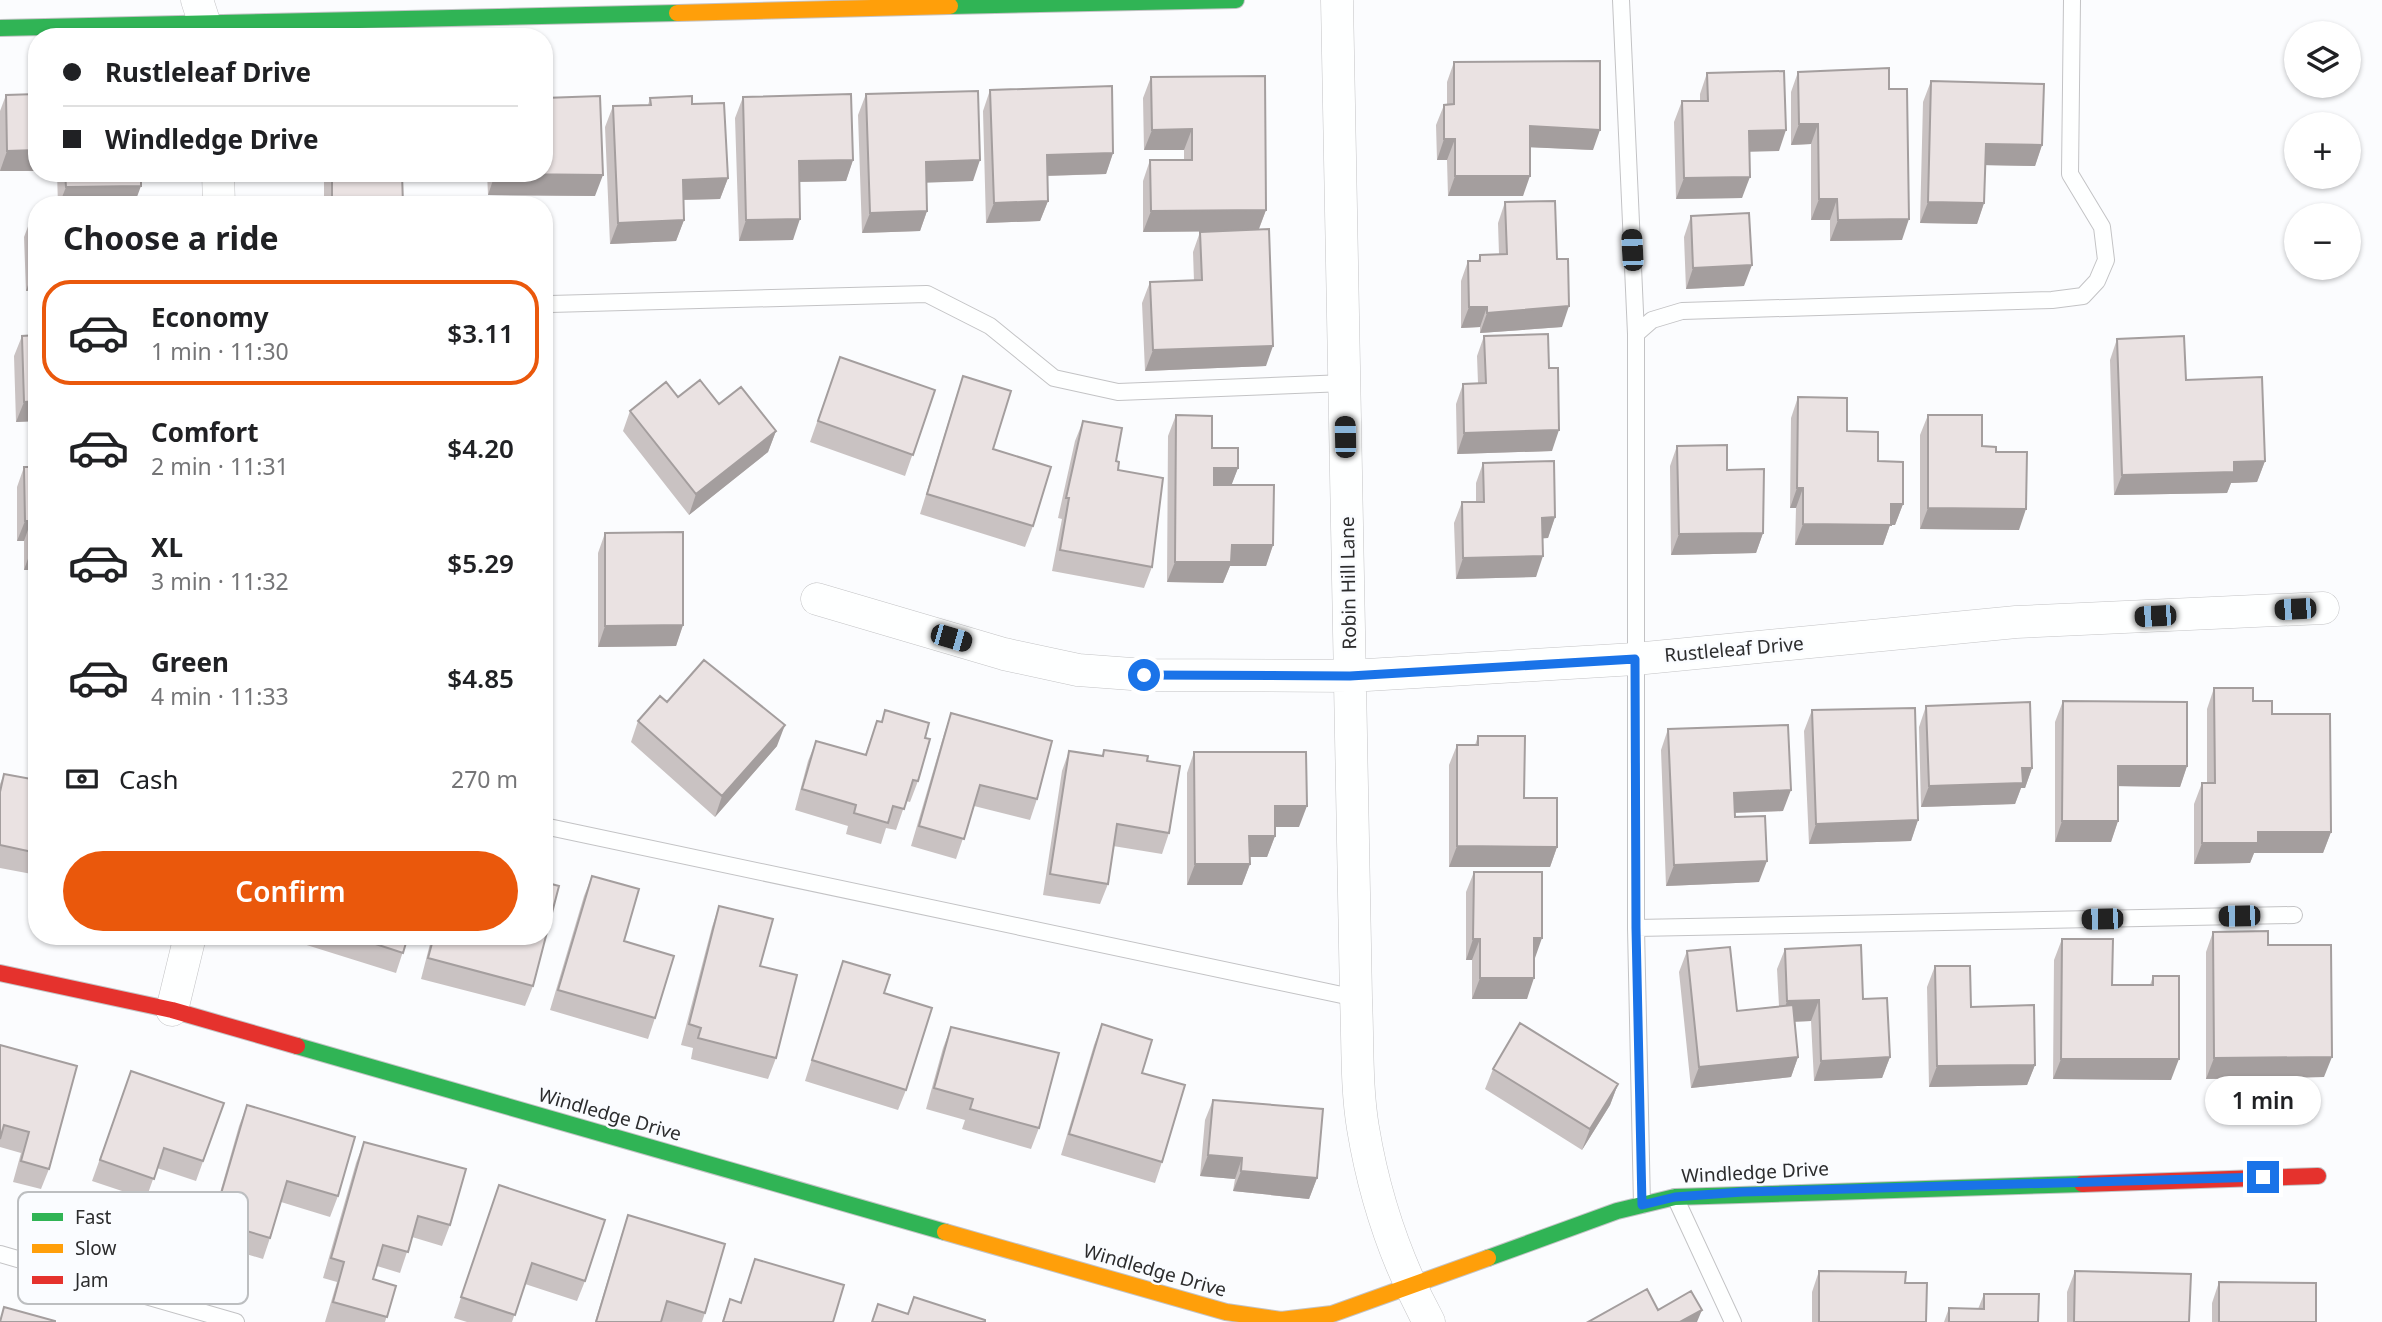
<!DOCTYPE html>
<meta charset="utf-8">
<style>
:root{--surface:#fff;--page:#f6f6f6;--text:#202124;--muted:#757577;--line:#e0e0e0;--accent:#ea580c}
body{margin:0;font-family:"Noto Sans",sans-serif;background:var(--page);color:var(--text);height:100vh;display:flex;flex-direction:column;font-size:26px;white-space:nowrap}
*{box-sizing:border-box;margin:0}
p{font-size:23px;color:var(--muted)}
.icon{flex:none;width:38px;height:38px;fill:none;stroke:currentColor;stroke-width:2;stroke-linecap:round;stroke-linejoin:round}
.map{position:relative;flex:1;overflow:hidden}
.details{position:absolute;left:28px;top:196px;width:525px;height:749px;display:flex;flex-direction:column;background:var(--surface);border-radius:28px;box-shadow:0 2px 5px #0004}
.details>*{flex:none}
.guide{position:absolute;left:28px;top:28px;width:525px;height:154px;border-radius:28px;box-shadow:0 2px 5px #0004;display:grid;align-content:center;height:154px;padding:0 35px;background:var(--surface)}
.controls{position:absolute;left:2284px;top:21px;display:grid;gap:14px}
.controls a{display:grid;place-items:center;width:77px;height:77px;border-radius:50%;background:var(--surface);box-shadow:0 2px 5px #0004;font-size:35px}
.end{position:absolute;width:32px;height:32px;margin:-16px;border:9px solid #1a73e8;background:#fff;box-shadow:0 0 0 4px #fff}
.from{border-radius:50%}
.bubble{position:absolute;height:49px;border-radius:24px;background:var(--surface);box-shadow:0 2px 5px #0004;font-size:23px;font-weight:600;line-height:49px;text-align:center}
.car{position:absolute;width:21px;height:42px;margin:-21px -10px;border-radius:9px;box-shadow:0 0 5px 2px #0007;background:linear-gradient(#222 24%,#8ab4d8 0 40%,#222 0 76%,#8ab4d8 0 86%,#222 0)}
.guide b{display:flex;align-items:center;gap:24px;height:66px;font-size:26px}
.guide b+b{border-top:2px solid var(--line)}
.guide i{width:18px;height:18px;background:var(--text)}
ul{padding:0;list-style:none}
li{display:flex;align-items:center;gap:21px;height:105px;margin:0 14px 10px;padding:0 21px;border:4px solid transparent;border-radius:28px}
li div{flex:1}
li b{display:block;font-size:26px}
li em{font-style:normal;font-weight:600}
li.on{border-color:var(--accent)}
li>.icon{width:63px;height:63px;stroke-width:1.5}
h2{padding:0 35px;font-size:32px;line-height:84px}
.pay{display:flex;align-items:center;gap:18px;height:77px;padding:0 35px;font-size:26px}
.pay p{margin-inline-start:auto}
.cta{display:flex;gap:14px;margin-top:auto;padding:14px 35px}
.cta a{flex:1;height:80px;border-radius:42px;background:var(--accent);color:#fff;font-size:28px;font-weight:600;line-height:80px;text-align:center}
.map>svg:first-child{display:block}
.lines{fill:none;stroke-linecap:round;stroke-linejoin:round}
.lane-casing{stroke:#c3c3c5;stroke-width:18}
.street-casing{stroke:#c3c3c5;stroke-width:33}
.fast-casing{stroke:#c3c3c5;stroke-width:18}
.slow-casing{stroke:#c3c3c5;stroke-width:18}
.jam-casing{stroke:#c3c3c5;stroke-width:18}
.lane{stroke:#feffff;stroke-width:16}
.street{stroke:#feffff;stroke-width:32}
.fast{stroke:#30b455;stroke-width:16}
.slow{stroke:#ff9f0a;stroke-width:16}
.jam{stroke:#e5322d;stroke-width:16}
.wall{fill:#c9c2c2}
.shaded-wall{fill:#a49e9e}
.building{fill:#eae2e2;stroke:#a49e9e;stroke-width:2}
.route{stroke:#1a73e8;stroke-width:9}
.labels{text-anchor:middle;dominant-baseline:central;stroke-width:5;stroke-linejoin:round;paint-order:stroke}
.street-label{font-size:19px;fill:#2c2c2d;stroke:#fafcff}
.key{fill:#fafcff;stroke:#bcbec0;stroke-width:2}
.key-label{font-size:19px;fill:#2c2c2d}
</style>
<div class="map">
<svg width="2382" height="1322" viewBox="0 0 2382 1322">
<rect width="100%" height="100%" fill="#fbfcfe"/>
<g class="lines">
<defs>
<path id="lane" d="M1621,0L1636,334
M544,309L550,304L927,294L990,326L1054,378L1118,392L1345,383
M544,826L1356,998
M1636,928L2294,915
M1675,1197L1733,1322
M1642,1205L1636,928V334L1652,320L1682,311L2052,300L2083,296L2097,281L2106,260L2102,227L2070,174L2072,0
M0,1254L236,1322"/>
<path id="street" d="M197,0L209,37
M1337,0L1356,998C1358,1041 1356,1086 1363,1128C1374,1195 1397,1263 1429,1322
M218,173L219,205
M817,599L1004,654L1078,670L1145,675L1350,676L1635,659L2016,622L2323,608
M172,1010L190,936"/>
<path id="fast" d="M950,6L1236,0
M0,28L677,13
M297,1046L945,1232
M1488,1258L1617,1211L1675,1197L2082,1184"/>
<path id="slow" d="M677,13L950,6
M945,1232L1226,1312L1281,1320L1332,1314L1488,1258"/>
<path id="jam" d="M0,973L172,1010L297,1046
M2082,1184L2318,1176"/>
</defs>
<use href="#lane" class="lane-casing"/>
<use href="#street" class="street-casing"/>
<use href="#fast" class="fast-casing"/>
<use href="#slow" class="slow-casing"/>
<use href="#jam" class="jam-casing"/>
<use href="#lane" class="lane"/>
<use href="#street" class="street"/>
<use href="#fast" class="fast"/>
<use href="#slow" class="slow"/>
<use href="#jam" class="jam"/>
</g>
<path class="wall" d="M1454,62L1593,150L1530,147L1523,196H1448L1447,160H1437L1436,125L1444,105L1447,104V82Z
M1798,72L1889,89L1902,240L1830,241V220H1811V144L1791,145V92Z
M1707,73L1779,151H1749L1742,198L1676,199L1674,122L1682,101H1700V94Z
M1151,77L1266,210L1259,229L1266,366L1145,371L1142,303L1150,282L1194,281L1193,252L1200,232L1212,231L1143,232V181L1150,160H1184V150H1144L1143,98Z
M1931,81L2042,145L2035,166L1985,165L1984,203L1977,224L1920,223L1923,102Z
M990,90L1113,153L1106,174L1047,176L1048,201L1040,221L986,223L983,111Z
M866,94L973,181L926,182L927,211L920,231L862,233L858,115Z
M6,95L37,171H0V111Z
M743,97L853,160L846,181L799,182L793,240L739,241L735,118Z
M650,98L692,104L728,178L720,199L683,200L684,220L676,241L610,244L605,127L613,106L648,105Z
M57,173H141L134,205H58Z
M324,173H402L403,205H324Z
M487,173H544L595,196L488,195Z
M1505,202L1557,259L1562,327L1480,333V327L1461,328V281L1468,261H1478L1480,255L1499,254L1498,223Z
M32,216L37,290L26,291L24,237Z
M1691,216L1744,286L1686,289L1684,237Z
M22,336L37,421L16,422L14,356Z
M1484,336L1552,451L1457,454L1456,404L1463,384L1478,383L1477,356Z
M2117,339L2186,380L2265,461L2257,482L2231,483L2227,493L2114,495L2110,360Z
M840,357L935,390L905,476L810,442Z
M963,376L993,449L1033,526L1025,547L920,514L956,397Z
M678,397L719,404L776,431L768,452L689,515L623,431L630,411Z
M1798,397L1847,431L1878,461L1903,504L1895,525H1890L1883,545H1795L1796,508H1790L1791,418Z
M1176,415L1212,448L1238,468L1231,485L1273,545L1266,566H1230L1223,583L1167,582L1168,436Z
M1928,415L1982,446L1996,452L2019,530L1920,529V435Z
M1083,421L1116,461L1152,567L1144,588L1052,571L1062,519L1058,518L1075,441Z
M1677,446L1727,470L1763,533L1756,553L1671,555L1670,466Z
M1483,463L1555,517L1548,538H1543L1536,577L1456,579L1454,523L1462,502H1476V483Z
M24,467L37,570H24V541H17V487Z
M605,533L683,625L676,646L598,647V553Z
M36,590H37V660H29L28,611Z
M2214,688L2253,701L2272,714L2331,832L2323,853H2254L2250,863L2194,864V804L2202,783H2207V709Z
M2063,701L2187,766L2180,787L2118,786V821L2111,842H2055V722Z
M667,702L777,746L715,817L631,742L638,721Z
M1926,706L2032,768L2025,788H2021L2015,804L1921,807L1919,727Z
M1812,710L1918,820L1911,841L1809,844L1804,731Z
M951,713L1037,799L1030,820L974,806L956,859L911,846L944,734Z
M877,721L925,738L918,781L910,802L906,801L896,830L886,828L881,844L846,834L848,826L795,810L808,761L816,741L865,755Z
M1668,729L1783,811L1735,813V817L1759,882L1666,886L1661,750Z
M1478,736L1524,798L1557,847L1550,867H1449V765L1457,745H1475Z
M1104,750L1147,761L1169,833L1162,854L1113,846L1108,884L1100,904L1043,895L1062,771L1069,751L1102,756Z
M1194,752L1299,827H1275V836L1267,857H1250V864L1242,885H1187V773Z
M4,774L37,780V875L0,868V784Z
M1474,872L1534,958L1527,999H1472V960H1466V892Z
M592,876L624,941L655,1018L648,1039L550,1010L584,896Z
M719,906L760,966L776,1058L768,1079L691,1059L693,1048L681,1045L712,927Z
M2213,932L2268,945L2324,1077L2206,1079V952Z
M281,936H408L396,973L281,937Z
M432,936H544L533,986L525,1006L421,979Z
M2062,939L2112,985H2150L2153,976L2171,1080L2053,1079L2054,960Z
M1785,949L1863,999L1890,1057L1882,1078L1814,1081L1811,1021L1795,1022L1798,1057L1791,1077L1691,1088L1679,972L1687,951L1737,1011L1779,1006L1777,969Z
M843,961L884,993L906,1090L898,1110L805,1081Z
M1935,966L1971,1007L2035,1065L2027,1085L1929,1087L1927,987Z
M1102,1024L1142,1073L1162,1162L1155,1183L1061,1155L1094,1045Z
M951,1027L1039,1128L1031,1149L962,1129L965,1120L926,1109L943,1048Z
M0,1045L49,1169L41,1189L13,1182L21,1153L0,1147Z
M1493,1069L1618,1084L1610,1105L1582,1150L1485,1089Z
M131,1071L224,1103L196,1181L157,1168L146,1199L92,1181Z
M1213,1100L1317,1178L1309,1199L1233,1191L1235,1179L1200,1176L1205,1120Z
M247,1105L338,1196L330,1217L281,1202L270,1238L263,1259L206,1242L239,1126Z
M364,1142L450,1225L442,1246L412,1237L400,1273L377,1266L373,1279L396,1286L385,1322H325L337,1282L323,1278L356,1163Z
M492,1206L585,1281L577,1301L525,1284L512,1322H467L454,1318Z
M628,1215L705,1313L702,1322H595L621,1236Z
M755,1259L833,1322H722L730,1299L740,1303Z
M1819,1271L1905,1283L1926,1322H1812V1292Z
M2075,1271L2189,1322H2067V1292Z
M2219,1282L2316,1322H2212V1303Z
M1984,1294L2038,1322H1944L1949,1308L1978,1309Z"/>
<path class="shaded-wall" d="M1799,124H1818L1811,144L1791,145Z
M1530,126L1600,130L1593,150L1523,147Z
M1192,129L1184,150H1144L1152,130Z
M1786,130L1779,151L1741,152L1749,131Z
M1444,139H1455L1447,160H1437Z
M1986,144L2042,145L2035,166L1978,165Z
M37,150V171H0L7,151Z
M1113,153L1106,174L1039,176L1047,155Z
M853,160L846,181L791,182L799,161Z
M980,160L973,181L918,183L926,162Z
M495,174L603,175L595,196L488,195Z
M1455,176H1530L1523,196H1448Z
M1750,177L1742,198L1676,199L1684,178Z
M728,178L720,199L675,200L683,180Z
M141,186L134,205H59L66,187Z
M1819,199H1837L1830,220H1811Z
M1048,201L1040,221L986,223L994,203Z
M1928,202L1984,203L1977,224L1920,223Z
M1266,210L1258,231L1143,232L1151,211Z
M927,211L920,231L862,233L870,213Z
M800,219L793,240L739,241L746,220Z
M1909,219L1902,240L1830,241L1838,220Z
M684,220L676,241L610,244L618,223Z
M1752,265L1744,286L1686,289L1693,268Z
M33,270H37V290L26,291Z
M1569,306L1562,327L1480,333L1487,313Z
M1469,307H1487L1480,327L1461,328Z
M1273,346L1266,366L1145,371L1153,350Z
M37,401V421L16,422L24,402Z
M1559,430L1552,451L1457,454L1464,433Z
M776,431L768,452L689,515L696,494Z
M2265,461L2257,482L2231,483L2227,493L2114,495L2122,475L2234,462Z
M1214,468H1238L1230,489H1207Z
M1797,488H1803L1796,508H1790Z
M1891,504H1903L1895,525H1890L1883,545H1795L1803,524Z
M1928,508L2026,509L2019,530L1920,529Z
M1555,517L1548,538L1535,539L1542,518Z
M25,521H31L24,541H17Z
M1763,533L1756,553L1671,555L1679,534Z
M1232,545H1273L1266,566H1230L1223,583L1167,582L1175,562Z
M31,550H37V570H24Z
M1543,556L1536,577L1456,579L1463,558Z
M683,625L676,646L598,647L605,626Z
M37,640V660H29Z
M785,725L777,746L715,817L722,796Z
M2118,766H2187L2180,787L2111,786Z
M2022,768H2032L2025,788H2021L2015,804L1921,807L1929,786Z
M1791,790L1783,811L1726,813L1734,793Z
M1275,806H1307L1299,827H1267Z
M1918,820L1911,841L1809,844L1816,824Z
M2062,821H2118L2111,842H2055Z
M2258,832H2331L2323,853H2254L2250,863L2194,864L2202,843Z
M1249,836H1275L1267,857H1242Z
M1457,846L1557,847L1550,867H1449Z
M1767,861L1759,882L1666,886L1674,865Z
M1195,864H1250L1242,885H1187Z
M1534,938H1542L1535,958Z
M1473,939H1480L1472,960H1466Z
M1480,978H1534L1527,999H1472Z
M1819,1000L1811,1021L1780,1022L1787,1001Z
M1798,1057L1791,1077L1691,1088L1699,1067Z
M1890,1057L1882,1078L1814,1081L1821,1061Z
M2332,1057L2324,1077L2206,1079L2214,1058Z
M2061,1059H2179L2171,1080L2053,1079Z
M2035,1065L2027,1085L1929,1087L1937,1066Z
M1618,1084L1610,1105L1582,1150L1590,1129Z
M1208,1155L1242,1158L1235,1179L1200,1176Z
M1241,1171L1317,1178L1309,1199L1233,1191Z
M1702,1310L1697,1322H1680Z"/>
<path class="building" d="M1600,61V130L1530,126V176H1455V139H1444V105L1454,104V62Z
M1889,68V89H1907L1909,219L1838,220L1837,199H1819L1818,124H1799L1798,72Z
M1784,71L1786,130L1749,131L1750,177L1684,178L1682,101H1708L1707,73Z
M1265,76L1266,210L1151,211L1150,160H1192V129L1152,130L1151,77Z
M1931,81L2044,84L2042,145L1986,144L1984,203L1928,202Z
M1112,86L1113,153L1047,155L1048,201L994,203L990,90Z
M978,91L980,160L926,162L927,211L870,213L866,94Z
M37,94V150L7,151L6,95Z
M851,94L853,160L799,161L800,219L746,220L743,97Z
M600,96L603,175L495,174V173H544V98Z
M692,96V104L724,103L728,178L683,180L684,220L618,223L613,106L651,105L650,98Z
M65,173H141V186L66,187Z
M332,173H402L403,205H332Z
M1555,201L1557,259H1568L1569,306L1487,313V307H1469L1468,261H1480V255L1507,254L1505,202Z
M1749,213L1752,265L1693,268L1691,216Z
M32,216H37V270H33Z
M1269,229L1273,346L1153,350L1150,282L1202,280L1200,232Z
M1548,334L1549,368H1558L1559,430L1464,433L1463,384L1486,383L1484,336Z
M37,335V401L24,402L22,336Z
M2184,336L2186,380L2262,377L2265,461L2234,462V472L2122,475L2117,339Z
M840,357L935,390L913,455L818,421Z
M963,376L1011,391L993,449L1051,467L1033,526L927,494Z
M700,380L719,404L741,387L776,431L696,494L630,411L666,382L678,397Z
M1798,397L1847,398V431L1878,432V461L1903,462V504H1891V525L1803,524V488H1797Z
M1176,415L1212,416V448H1238V468H1214V485H1274L1273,545H1232L1231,562H1175Z
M1928,415H1982V446L1996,447V452H2027L2026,509L1928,508Z
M1083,421L1122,428L1116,461L1119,462L1118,470L1163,478L1152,567L1060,550L1069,498H1066Z
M1727,445V470L1764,469L1763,533L1679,534L1677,446Z
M1554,461L1555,517L1542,518L1543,556L1463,558L1462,502H1484L1483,463Z
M24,467H37V550H31V521H25Z
M683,532V625L605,626V533Z
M36,590H37V629Z
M704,660L785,725L722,796L638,721L660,696L667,702Z
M2214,688H2253V701H2272V714H2330L2331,832H2258V843H2202V783H2215Z
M2063,701L2187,702V766H2118V821H2062Z
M2030,702L2032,768H2022L2023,783L1929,786L1926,706Z
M1915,708L1918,820L1816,824L1812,710Z
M885,710L929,723L925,738L930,739L918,781L913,780L904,809L893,806L888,823L854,813L856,805L802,789L816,741L866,755L877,721L882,722Z
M951,713L1052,741L1037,799L980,785L964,839L919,826Z
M1788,725L1791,790L1734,793L1735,817L1765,816L1767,861L1674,865L1668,729Z
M1478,736H1525L1524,798H1557V847L1457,846V745H1478Z
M1104,750L1148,756L1147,761L1180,766L1169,833L1117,824L1108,884L1050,874L1069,751L1103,756Z
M1194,752H1306L1307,806H1275V836H1249L1250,864H1195Z
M4,774L37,780V853L0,845V792Z
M1474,872H1542V938H1534V978H1480V939H1473Z
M592,876L639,889L624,941L674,956L655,1018L558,990Z
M544,882L559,886L533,986L428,958L434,936H544Z
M719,906L773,919L760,966L797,975L776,1058L698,1038L701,1028L689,1024Z
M2268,931V945H2331L2332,1057L2214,1058L2213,932Z
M351,936H408L403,953Z
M2062,939H2113L2112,985H2153V976H2179V1059H2061Z
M1861,945L1863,999L1887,998L1890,1057L1821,1061L1819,1000L1787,1001L1785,949Z
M1730,947L1737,1011L1793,1005L1798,1057L1699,1067L1687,951Z
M843,961L890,975L884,993L932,1008L906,1090L812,1060Z
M1935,966H1970L1971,1007L2034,1005L2035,1065L1937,1066Z
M1520,1023L1618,1084L1590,1129L1493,1069Z
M1102,1024L1152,1040L1142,1073L1185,1085L1162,1162L1069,1134Z
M951,1027L1059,1053L1039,1128L970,1109L973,1099L934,1088Z
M0,1045L77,1066L49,1169L21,1161L29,1132L4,1125L0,1139Z
M131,1071L224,1103L203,1161L164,1148L154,1179L100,1160Z
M1213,1100L1323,1109L1317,1178L1241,1171L1242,1158L1208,1155Z
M247,1105L355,1137L338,1196L287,1181L270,1238L213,1221Z
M364,1142L466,1169L450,1225L418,1216L408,1252L383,1245L373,1279L396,1286L387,1317L333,1302L344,1262L331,1258Z
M499,1185L605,1220L585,1281L532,1263L515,1315L461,1297Z
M628,1215L725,1244L705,1313L667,1301L661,1322H596Z
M755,1259L844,1285L833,1322H723L730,1299L741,1303Z
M1819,1271L1906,1272L1905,1283H1927L1926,1322H1819Z
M2075,1271L2191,1274L2189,1322H2074Z
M2219,1282L2316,1283V1322H2219Z
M1647,1289L1658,1310L1691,1291L1702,1310L1680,1322H1588Z
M1984,1294H2039L2038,1322H1949V1308L1984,1309Z
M914,1297L985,1320V1322H872L878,1304L908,1314Z
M4,1307L55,1321V1322H0Z"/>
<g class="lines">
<path class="route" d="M1144,675L1350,676L1635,659L1636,928L1642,1205L1675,1197L1742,1192L2263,1177"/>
</g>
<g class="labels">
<g class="street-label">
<text transform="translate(1348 583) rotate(-91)">Robin Hill Lane</text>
<text transform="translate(1734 649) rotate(-5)">Rustleleaf Drive</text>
<text transform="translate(610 1114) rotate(16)">Windledge Drive</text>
<text transform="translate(1755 1172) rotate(-3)">Windledge Drive</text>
<text transform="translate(1155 1270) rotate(16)">Windledge Drive</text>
</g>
</g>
<rect x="18" y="1192" width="230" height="112" rx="10" class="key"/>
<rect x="32" y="1213" width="31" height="8" fill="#30b455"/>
<rect x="32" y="1244" width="31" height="9" fill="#ff9f0a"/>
<rect x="32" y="1276" width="31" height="8" fill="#e5322d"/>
<g class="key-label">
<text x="75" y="1224">Fast</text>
<text x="75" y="1255">Slow</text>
<text x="75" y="1287">Jam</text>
</g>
</svg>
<div class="controls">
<a><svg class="icon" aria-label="layers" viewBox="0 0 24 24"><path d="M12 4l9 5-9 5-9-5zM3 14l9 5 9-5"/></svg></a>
<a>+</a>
<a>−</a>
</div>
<i class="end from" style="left:1144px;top:675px"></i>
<i class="end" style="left:2263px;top:1177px"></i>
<div class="bubble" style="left:2205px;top:1076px;width:116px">1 min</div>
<i class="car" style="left:1632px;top:250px;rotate:357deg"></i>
<i class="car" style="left:1345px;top:437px;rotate:359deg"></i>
<i class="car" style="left:2295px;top:609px;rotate:267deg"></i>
<i class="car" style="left:2155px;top:616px;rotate:267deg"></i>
<i class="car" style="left:951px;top:638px;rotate:106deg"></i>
<i class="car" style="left:2239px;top:916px;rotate:269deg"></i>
<i class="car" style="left:2102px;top:919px;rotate:269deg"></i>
<div class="guide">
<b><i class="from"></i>Rustleleaf Drive</b>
<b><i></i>Windledge Drive</b>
</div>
<section class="details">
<h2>Choose a ride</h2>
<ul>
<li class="on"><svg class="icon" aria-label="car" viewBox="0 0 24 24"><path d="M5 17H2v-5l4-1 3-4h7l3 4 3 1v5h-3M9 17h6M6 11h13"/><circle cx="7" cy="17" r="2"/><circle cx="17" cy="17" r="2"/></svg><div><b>Economy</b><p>1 min · 11:30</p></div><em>$3.11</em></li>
<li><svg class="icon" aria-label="car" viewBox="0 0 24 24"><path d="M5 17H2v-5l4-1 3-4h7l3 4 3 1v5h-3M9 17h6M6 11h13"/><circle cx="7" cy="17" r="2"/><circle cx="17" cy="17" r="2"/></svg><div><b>Comfort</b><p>2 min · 11:31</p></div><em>$4.20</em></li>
<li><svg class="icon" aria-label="car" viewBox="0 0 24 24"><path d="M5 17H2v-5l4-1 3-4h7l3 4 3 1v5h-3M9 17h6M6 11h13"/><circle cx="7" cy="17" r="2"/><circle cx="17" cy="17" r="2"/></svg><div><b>XL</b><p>3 min · 11:32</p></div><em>$5.29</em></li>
<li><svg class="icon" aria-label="car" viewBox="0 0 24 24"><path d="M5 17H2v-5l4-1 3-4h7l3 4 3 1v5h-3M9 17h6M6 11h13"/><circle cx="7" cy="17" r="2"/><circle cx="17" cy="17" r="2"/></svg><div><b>Green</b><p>4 min · 11:33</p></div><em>$4.85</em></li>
</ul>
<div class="pay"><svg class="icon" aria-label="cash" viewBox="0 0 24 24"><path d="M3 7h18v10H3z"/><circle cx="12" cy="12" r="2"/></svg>Cash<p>270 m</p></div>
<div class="cta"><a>Confirm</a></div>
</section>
</div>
